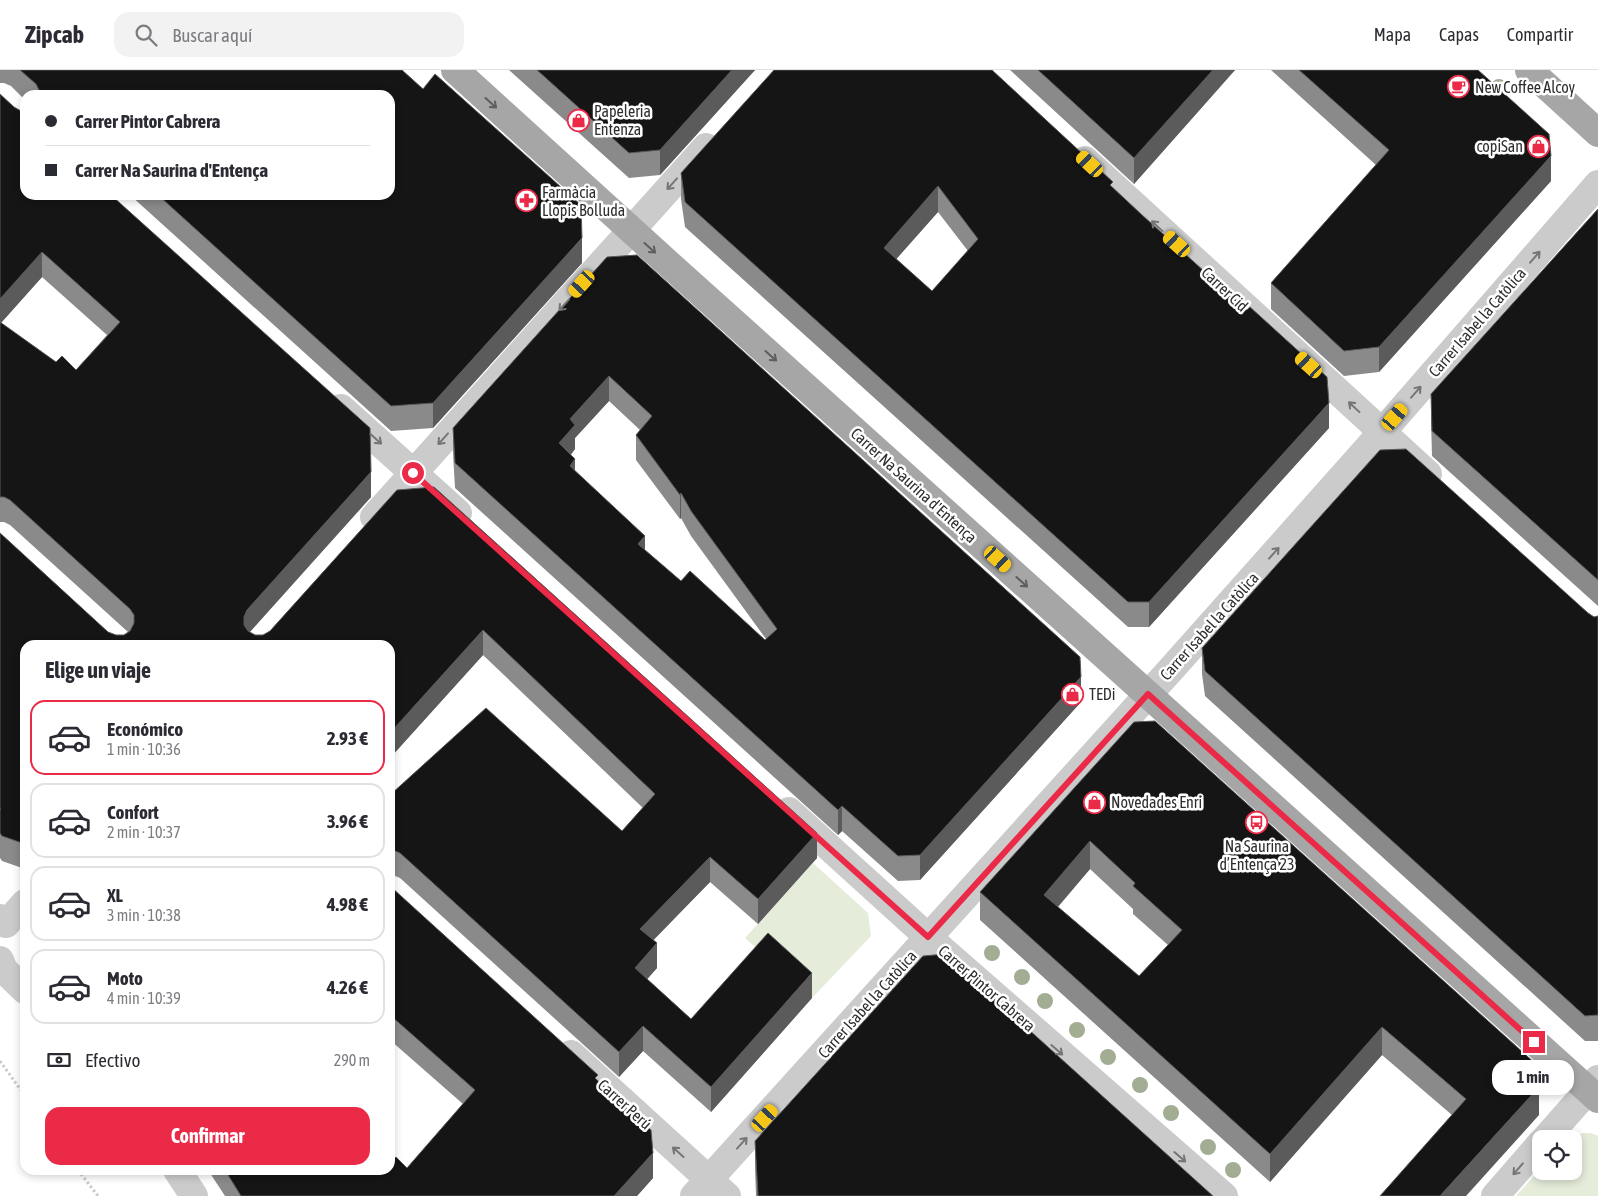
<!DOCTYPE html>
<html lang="es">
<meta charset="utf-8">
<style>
:root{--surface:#fff;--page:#f2f2f3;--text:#2b2b33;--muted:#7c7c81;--line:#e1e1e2;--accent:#eb2a48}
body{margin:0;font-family:"Asap Condensed",sans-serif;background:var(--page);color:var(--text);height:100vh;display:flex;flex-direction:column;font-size:19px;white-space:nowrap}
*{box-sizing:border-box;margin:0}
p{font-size:16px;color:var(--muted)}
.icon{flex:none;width:28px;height:28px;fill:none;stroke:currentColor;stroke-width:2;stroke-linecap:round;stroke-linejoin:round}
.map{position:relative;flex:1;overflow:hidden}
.side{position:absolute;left:20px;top:570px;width:375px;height:535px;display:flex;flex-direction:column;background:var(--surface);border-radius:15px;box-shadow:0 2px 8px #0003}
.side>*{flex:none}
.top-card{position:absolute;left:20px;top:20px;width:375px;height:110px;border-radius:15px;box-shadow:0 2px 8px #0003;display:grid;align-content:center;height:110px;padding:0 25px;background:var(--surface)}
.tools{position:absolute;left:1532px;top:1060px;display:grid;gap:10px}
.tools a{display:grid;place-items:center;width:50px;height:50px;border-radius:10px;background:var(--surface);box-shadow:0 2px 8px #0003;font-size:25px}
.end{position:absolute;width:22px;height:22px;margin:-11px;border:6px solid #eb2a48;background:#fff;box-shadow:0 0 0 2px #fff}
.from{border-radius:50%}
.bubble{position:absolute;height:35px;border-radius:15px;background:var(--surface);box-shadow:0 2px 8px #0003;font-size:16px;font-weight:700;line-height:35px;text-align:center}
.car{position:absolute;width:15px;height:30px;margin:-15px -8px;border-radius:6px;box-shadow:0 0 4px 1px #0007;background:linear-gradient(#f5c518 24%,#345 0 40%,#f5c518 0 76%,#345 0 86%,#f5c518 0)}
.top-card b{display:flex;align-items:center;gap:18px;height:48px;font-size:19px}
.top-card b+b{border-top:1px solid var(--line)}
.top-card i{width:12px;height:12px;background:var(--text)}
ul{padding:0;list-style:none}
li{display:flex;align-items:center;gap:15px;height:75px;margin:0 10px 8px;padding:0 15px;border:2px solid var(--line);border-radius:15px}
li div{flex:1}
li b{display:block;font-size:19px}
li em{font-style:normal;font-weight:700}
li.on{border-color:var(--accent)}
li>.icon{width:45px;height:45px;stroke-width:1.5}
h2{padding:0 25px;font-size:22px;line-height:60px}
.pay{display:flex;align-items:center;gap:12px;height:55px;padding:0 25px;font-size:19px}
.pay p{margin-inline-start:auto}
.cta{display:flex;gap:10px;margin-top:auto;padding:10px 25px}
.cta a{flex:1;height:58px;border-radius:15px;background:var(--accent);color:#fff;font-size:20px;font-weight:700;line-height:58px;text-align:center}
header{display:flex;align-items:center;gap:30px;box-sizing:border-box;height:70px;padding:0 25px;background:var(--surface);border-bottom:1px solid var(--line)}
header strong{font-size:24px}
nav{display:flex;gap:28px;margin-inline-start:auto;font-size:18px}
.search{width:350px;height:45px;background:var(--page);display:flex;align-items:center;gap:12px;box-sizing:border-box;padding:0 18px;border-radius:15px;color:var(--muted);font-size:19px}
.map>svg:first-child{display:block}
.green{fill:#e5ecda}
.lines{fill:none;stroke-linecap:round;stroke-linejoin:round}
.path{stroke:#cbcbcb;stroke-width:3;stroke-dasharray:2.5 2.5;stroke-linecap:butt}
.minor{stroke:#cbcbcb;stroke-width:28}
.tertiary{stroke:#cbcbcb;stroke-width:28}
.primary{stroke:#a6a6a6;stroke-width:28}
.tree{fill:#a2ad93}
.wall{fill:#8a8a8a;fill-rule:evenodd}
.shaded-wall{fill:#5b5b5b}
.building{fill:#151515;stroke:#5b5b5b;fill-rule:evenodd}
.oneway{stroke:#5e5e5e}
.oneway2{stroke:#757575}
.route{stroke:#eb2a48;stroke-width:6}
.labels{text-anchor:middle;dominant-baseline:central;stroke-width:5;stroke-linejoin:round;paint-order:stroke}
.poi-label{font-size:16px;fill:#2e2e2e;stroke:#fff;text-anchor:start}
.street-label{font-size:16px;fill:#2e2e2e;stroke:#fff}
</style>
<header>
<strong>Zipcab</strong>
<div class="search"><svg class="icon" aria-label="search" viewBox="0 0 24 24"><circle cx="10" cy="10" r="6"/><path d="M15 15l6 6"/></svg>Buscar aquí</div>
<nav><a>Mapa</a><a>Capas</a><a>Compartir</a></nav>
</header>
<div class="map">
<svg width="1598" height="1126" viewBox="0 0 1598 1126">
<rect width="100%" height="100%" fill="#fff"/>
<path class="green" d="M813,793L868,843L871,866L812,928L745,868Z
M1583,1063H1591L1598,1066V1126H1516L1541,1098V1101H1574V1069H1568Z"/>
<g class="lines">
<path class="path" d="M0,991L25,1026
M78,1100L98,1126"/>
<path class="minor" d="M1085,90L1428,404
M341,338L458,443
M374,447L706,77
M789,741L928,867L1224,1126
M0,848L6,854L25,833
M0,890L4,900L25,920
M571,984L727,1126
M1545,1069L1598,1009
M177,1100L194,1126
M1495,1126L1541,1073"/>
<path class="tertiary" d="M694,1126L1174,596L1382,362L1598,114"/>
<path class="primary" d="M455,0L671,196L1598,1029
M1529,0L1598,63"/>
</g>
<g class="tree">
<circle cx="1499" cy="17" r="8"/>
<circle cx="992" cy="883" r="8"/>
<circle cx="1022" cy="907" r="8"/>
<circle cx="1045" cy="931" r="8"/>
<circle cx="1077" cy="960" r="8"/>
<circle cx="1108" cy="987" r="8"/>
<circle cx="1140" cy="1015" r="8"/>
<circle cx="1171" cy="1043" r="8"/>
<circle cx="1208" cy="1077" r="8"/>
<circle cx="1233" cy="1100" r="8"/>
</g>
<path class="wall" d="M0,0H402L582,193L433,358L391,361L130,125H390V25H25V30L11,16L4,13H0Z
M509,0H755L660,105L629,108Z
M1010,0H1235L1134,114Z
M1271,0H1478L1551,111L1379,302L1344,306L1271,239V213L1376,95Z
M0,24L371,427L250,562L255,565H263L270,561L397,420L817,788L758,854L710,812L653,870L657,898L647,909L691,949L812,928L711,1042L643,981L619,1007L400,808L393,805H390V725L622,761L643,738L483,585L390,688V575H25V799L2,791L0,788V463L108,562L116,565H124L128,562L10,455L4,452H0ZM42,207L107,265L76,300L56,292L1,253Z
M681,103L1113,118L1329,358L1149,557H1128L685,157L681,129ZM938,142L968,181L932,221L896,189Z
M1598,139V536L1432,386L1431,350V324Z
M607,187L1081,632L920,810L898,811L842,761L838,765L455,418L453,383V358ZM609,331L640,360L636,365V390L680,449L681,448L691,466L766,569L765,570L681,511L645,480L575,401L571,385L575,379V368Z
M1588,543L1594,547L1598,546V971H1585L1205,626L1202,604V578Z
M1155,651L1539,1045H1452L1382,985L1270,1112L980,850V822ZM1090,799L1133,839V844L1168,875L1139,906L1058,837Z
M390,816L598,1011L653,1108L637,1126H225L208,1100H378L379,1101L407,1098L463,1034L390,970Z
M25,837V882L23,864V839Z
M755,1071L1213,1126H756L755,1098Z"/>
<path class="shaded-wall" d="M732,0H755L660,105V80Z
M1213,0H1235L1134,114V88Z
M1551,86V111L1379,302V277Z
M938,116V142L884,203V178Z
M582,168V193L433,358V333Z
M42,182V207L0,254V229Z
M609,306V331L575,368V379L559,398V373L570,349Z
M1329,333V358L1149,557V532Z
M575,389V414L570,396Z
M371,402V427L247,565L244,572V547L247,540Z
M681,423V448L680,449V425Z
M645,466V490L638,474Z
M483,560V585L390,688V663Z
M1081,607V632L920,810V785Z
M842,736V761L838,765V740Z
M817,763V788L758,854V829Z
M1090,771V799L1044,853V825Z
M710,787V812L640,884V859Z
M657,873V898L635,923V898Z
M812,903V928L711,1042V1017Z
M643,956V981L619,1007V982Z
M1382,957V985L1270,1112V1084Z
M1539,1017V1045L1466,1126H1440Z
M653,1083V1108L637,1126H614Z"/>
<path class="building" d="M20,0H402L423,19L435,4L581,135L582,168L433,333L391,336L158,125H390V25H40V22L36,14Z
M537,0H732L660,80L629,83Z
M774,0H992L1113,112L1110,115L1141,144L1247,240L1250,237L1327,307L1329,333L1149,532H1128L685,132L681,103ZM938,116L978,169L932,221L884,178Z
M1038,0H1213L1134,88Z
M1299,0H1478L1549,64L1551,86L1379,277L1344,281L1271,213L1389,80Z
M0,24L14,37L21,41H25V125H111L370,358L371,402L247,540L244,547V555L248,561L255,565H263L270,561L397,420L434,417L817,763L758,829L710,787L640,859L657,873L635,898L691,949L768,863L812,903L711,1017L643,956L619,982L400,783L393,780H390V725L486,638L622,761L655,724L483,560L390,663V575H238V574L206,575H25V774L2,766L0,763V740L1,739H0V463L108,562L116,565H124L130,561L134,553V545L130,539L10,430L4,427H0V252L56,292L62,286L76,300L120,252L42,182L0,229Z
M1598,139V510L1432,361L1431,324Z
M637,185L1080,587L1081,607L920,785L898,786L842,736L838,740L455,393L453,358L607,187ZM609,306L652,346L636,365L680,425L681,423L691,441L777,559L765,570L690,501L681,511L638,474L645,466L570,396L575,389L559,373L575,355L570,349Z
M1406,379L1588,543L1594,547L1598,546V945L1585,946L1205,601L1202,578L1380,380Z
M1155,651L1537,995L1539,1017L1440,1126H1380L1466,1029L1382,957L1270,1084L980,822L1134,652ZM1090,771L1135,813L1133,816L1182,860L1139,906L1044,825Z
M390,816L598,1005L595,1008L651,1060L653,1083L614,1126H241L225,1100H378L379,1101L380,1100H390V1092L396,1087L407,1098L475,1020L390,945Z
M25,837V857L23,839Z
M945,884L1213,1126H758L755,1071L923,886Z"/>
<defs><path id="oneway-shaft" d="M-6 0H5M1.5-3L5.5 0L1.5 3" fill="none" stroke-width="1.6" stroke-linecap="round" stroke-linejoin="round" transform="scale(1.25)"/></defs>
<g class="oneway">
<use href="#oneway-shaft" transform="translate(491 33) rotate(42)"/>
<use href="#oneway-shaft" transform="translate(650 178) rotate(42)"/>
<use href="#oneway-shaft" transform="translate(771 286) rotate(42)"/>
<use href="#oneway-shaft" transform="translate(1022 512) rotate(42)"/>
</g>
<g class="oneway2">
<use href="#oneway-shaft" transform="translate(672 114) rotate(132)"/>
<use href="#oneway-shaft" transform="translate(1157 156) rotate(-137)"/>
<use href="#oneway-shaft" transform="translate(1535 187) rotate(-49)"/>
<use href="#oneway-shaft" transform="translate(564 235) rotate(132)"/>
<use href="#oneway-shaft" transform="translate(1416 322) rotate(-49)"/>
<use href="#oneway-shaft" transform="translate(1354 337) rotate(-137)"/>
<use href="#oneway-shaft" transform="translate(376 369) rotate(42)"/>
<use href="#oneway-shaft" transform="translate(443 369) rotate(132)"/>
<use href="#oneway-shaft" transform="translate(1274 483) rotate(-48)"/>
<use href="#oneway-shaft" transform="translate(1057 980) rotate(41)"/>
<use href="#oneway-shaft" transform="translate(742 1073) rotate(-48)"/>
<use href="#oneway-shaft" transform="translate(678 1082) rotate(-138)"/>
<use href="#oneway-shaft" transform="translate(1180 1087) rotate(41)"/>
<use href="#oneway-shaft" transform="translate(1518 1099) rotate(131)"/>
</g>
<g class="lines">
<path class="route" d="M413,403L928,867L1148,624L1534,972"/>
</g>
<defs>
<symbol id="cafe-ring" viewBox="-11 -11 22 22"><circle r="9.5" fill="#fff" stroke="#eb2a48" stroke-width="1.5"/><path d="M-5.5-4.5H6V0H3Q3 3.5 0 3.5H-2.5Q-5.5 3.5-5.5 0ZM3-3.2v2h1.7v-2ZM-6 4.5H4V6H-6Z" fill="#eb2a48"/></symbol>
<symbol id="shop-ring" viewBox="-11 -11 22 22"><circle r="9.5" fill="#fff" stroke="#eb2a48" stroke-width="1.5"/><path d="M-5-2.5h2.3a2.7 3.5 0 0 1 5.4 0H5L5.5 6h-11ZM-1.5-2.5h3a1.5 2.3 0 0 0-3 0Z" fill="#eb2a48"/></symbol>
<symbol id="pharmacy-ring" viewBox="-11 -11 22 22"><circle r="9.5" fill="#fff" stroke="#eb2a48" stroke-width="1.5"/><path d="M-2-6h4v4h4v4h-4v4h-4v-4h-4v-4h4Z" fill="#eb2a48"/></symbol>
<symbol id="bus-ring" viewBox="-11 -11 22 22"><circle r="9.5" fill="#fff" stroke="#eb2a48" stroke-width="1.5"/><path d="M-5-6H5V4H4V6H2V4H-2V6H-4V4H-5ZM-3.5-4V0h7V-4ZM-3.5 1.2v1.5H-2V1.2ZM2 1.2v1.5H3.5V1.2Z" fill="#eb2a48"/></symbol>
</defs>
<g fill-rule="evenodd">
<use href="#cafe-ring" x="1446" y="4" width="25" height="25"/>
<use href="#shop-ring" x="566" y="38" width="25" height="25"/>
<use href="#shop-ring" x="1526" y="64" width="25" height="25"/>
<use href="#pharmacy-ring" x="514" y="118" width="25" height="25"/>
<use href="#shop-ring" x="1060" y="612" width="25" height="25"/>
<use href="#shop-ring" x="1082" y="720" width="25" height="25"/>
<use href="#bus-ring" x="1244" y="740" width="25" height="25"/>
</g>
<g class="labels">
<g class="poi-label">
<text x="1475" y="17">New Coffee Alcoy</text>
<text x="594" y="41">Papeleria<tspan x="594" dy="18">Entenza</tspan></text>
<text x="1523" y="76" text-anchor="end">copiSan</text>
<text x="542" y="122">Farmàcia<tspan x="542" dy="18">Llopis Bolluda</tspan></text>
<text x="1089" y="624">TEDi</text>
<text x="1111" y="732">Novedades Enri</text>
<text x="1257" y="776" text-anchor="middle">Na Saurina<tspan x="1257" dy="18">d’Entença 23</tspan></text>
</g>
<g class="street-label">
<text transform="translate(1225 219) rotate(43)">Carrer Cid</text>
<text transform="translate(1477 252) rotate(-49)">Carrer Isabel la Catòlica</text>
<text transform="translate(914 415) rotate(42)">Carrer Na Saurina d'Entença</text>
<text transform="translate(1209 556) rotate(-48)">Carrer Isabel la Catòlica</text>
<text transform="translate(987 918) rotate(41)">Carrer Pintor Cabrera</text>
<text transform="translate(867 934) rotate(-48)">Carrer Isabel la Catòlica</text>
<text transform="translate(625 1034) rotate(42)">Carrer Perú</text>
</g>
</g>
</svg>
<div class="tools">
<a><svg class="icon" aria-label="locate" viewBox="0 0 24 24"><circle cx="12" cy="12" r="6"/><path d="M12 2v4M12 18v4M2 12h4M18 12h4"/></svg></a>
</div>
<i class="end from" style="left:413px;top:403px"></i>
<i class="end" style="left:1534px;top:972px"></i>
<div class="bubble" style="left:1492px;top:990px;width:82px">1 min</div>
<i class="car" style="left:1090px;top:94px;rotate:313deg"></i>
<i class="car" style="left:1177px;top:174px;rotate:312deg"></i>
<i class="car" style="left:582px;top:214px;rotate:222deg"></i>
<i class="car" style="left:1309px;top:295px;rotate:312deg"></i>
<i class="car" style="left:1395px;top:347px;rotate:41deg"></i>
<i class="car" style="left:998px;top:489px;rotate:132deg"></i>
<i class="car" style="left:765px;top:1048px;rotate:42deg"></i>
<div class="top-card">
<b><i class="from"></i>Carrer Pintor Cabrera</b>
<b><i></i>Carrer Na Saurina d'Entença</b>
</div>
<section class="side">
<h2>Elige un viaje</h2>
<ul>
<li class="on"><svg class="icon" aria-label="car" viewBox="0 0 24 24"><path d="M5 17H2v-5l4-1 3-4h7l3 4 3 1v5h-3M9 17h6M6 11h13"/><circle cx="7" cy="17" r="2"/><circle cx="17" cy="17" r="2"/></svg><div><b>Económico</b><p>1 min · 10:36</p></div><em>2.93 €</em></li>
<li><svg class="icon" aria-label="car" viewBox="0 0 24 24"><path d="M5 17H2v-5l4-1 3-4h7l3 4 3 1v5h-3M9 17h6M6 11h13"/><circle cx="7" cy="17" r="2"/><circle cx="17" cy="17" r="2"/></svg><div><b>Confort</b><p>2 min · 10:37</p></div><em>3.96 €</em></li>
<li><svg class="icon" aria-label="car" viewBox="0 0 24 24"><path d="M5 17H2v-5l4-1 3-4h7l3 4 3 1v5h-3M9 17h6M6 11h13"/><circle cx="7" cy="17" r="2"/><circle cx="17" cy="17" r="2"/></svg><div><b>XL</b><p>3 min · 10:38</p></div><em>4.98 €</em></li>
<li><svg class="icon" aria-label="car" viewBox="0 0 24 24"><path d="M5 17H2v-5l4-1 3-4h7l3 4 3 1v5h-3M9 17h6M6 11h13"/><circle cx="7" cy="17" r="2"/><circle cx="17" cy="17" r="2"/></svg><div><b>Moto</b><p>4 min · 10:39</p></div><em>4.26 €</em></li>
</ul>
<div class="pay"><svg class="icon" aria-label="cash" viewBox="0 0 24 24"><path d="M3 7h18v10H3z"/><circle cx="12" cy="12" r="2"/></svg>Efectivo<p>290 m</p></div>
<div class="cta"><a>Confirmar</a></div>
</section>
</div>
